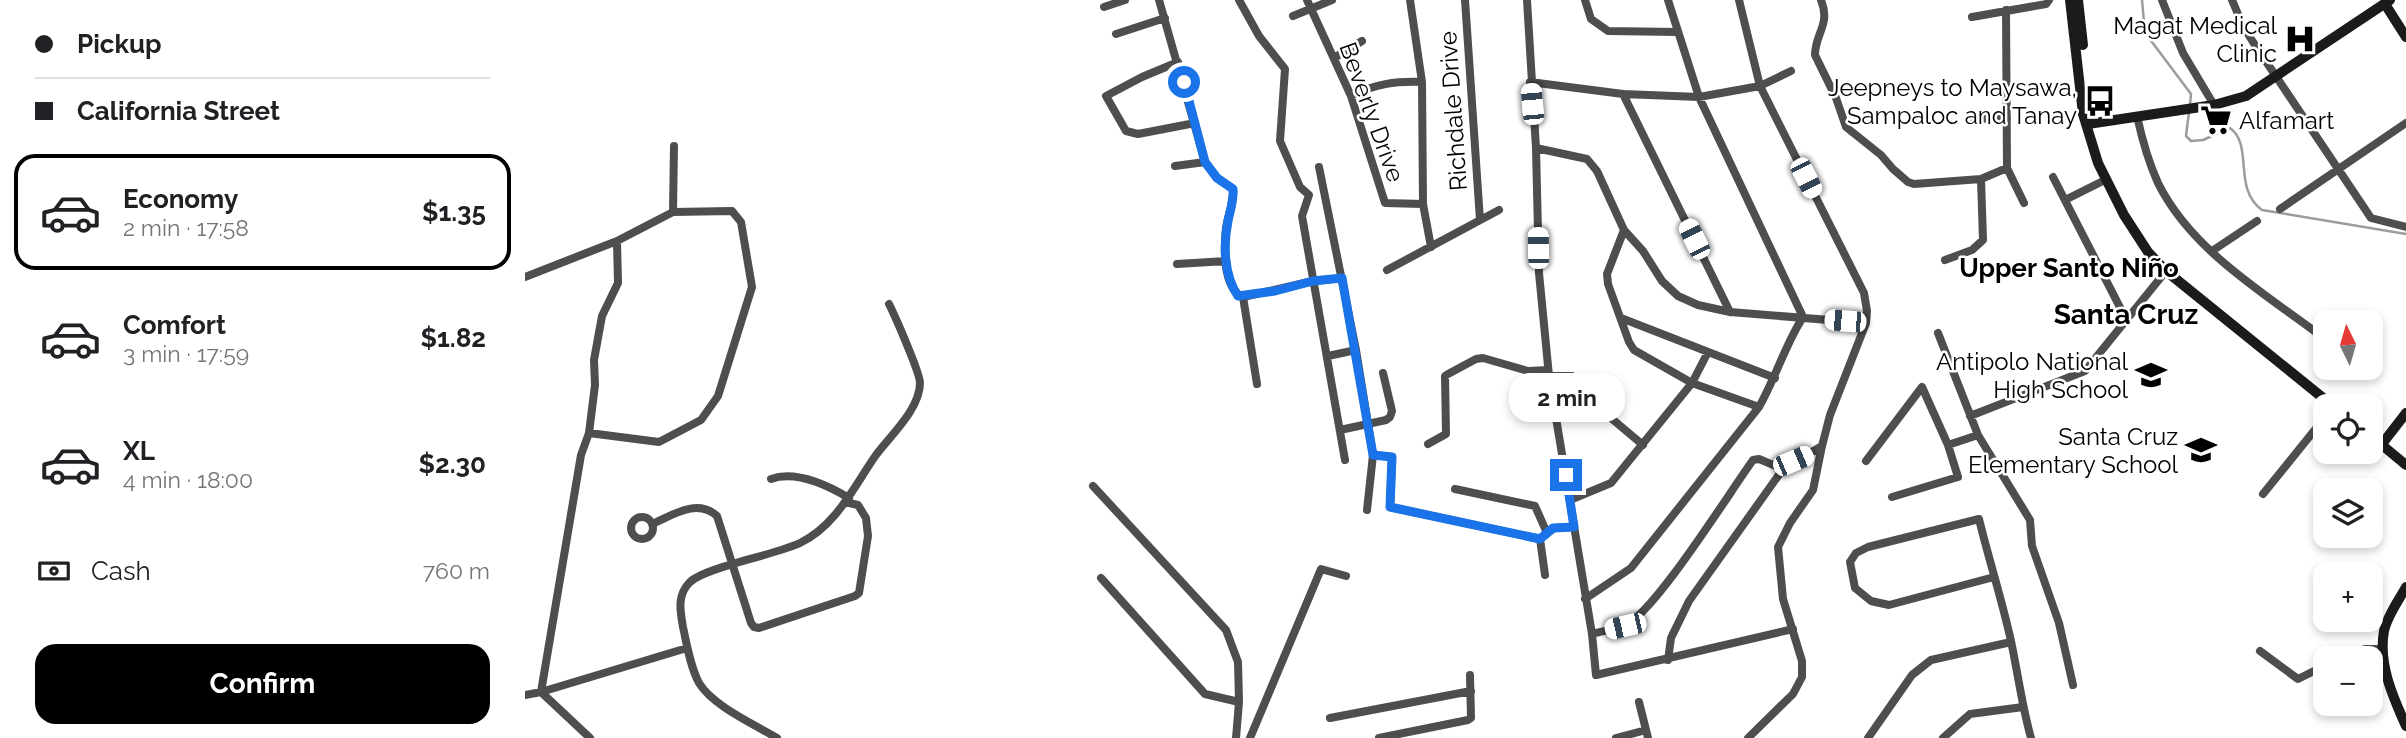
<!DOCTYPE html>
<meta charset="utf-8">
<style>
:root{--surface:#fff;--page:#f2f2f2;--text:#202124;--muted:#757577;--line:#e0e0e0;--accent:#000}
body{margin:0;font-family:Raleway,sans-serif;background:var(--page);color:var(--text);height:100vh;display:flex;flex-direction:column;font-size:26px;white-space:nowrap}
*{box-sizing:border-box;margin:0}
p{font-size:23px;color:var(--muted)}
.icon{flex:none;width:38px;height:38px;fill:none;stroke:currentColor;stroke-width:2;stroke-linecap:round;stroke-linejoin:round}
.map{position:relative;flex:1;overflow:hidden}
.drawer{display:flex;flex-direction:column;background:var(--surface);width:525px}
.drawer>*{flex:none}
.banner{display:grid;align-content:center;height:154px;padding:0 35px;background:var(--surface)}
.needle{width:46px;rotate:355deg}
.controls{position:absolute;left:1788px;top:310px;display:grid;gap:14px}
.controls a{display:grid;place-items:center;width:70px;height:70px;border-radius:14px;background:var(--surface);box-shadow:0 4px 10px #0003;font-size:35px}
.end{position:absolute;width:32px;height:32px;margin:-16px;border:9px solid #1a73e8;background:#fff;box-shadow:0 0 0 4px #fff}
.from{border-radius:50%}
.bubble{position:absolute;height:49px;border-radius:21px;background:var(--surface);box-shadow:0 4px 10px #0003;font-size:23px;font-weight:700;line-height:49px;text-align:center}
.car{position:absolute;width:21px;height:42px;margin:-21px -10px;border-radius:9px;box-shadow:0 0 5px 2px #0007;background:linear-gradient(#fff 24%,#345 0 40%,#fff 0 76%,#345 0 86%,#fff 0)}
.banner b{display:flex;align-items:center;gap:24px;height:66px;font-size:26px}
.banner b+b{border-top:2px solid var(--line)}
.banner i{width:18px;height:18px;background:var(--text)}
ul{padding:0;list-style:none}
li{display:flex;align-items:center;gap:21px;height:116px;margin:0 14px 10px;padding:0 21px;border:4px solid transparent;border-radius:21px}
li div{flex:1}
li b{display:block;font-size:26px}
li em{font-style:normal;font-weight:700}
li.on{border-color:var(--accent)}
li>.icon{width:63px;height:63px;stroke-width:1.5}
.pay{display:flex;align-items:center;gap:18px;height:77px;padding:0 35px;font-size:26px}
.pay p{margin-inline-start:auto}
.cta{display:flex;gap:14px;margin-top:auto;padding:14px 35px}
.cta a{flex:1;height:80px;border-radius:21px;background:var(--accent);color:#fff;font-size:28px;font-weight:700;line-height:80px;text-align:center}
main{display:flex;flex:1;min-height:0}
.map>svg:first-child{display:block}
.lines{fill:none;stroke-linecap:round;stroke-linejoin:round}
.stream{stroke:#9c9c9c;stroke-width:2.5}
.street{stroke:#4e4e4e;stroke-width:8}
.secondary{stroke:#1b1b1b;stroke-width:10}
.route{stroke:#1a73e8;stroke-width:9}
.labels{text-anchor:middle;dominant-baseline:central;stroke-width:5;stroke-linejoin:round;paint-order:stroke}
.poi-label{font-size:24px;fill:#000;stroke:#fff;text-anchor:end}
.street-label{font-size:24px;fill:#000;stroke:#fff}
.neighbourhood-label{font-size:26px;font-weight:bold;fill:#000;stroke:#fff}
.quarter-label{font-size:28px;font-weight:bold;fill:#000;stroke:#fff}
</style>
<main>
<section class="drawer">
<div class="banner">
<b><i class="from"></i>Pickup</b>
<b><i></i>California Street</b>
</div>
<ul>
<li class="on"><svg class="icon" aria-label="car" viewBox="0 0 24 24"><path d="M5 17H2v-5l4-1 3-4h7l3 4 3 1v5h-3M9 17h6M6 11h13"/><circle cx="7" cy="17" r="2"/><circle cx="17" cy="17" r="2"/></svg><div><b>Economy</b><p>2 min · 17:58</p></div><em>$1.35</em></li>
<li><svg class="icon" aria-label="car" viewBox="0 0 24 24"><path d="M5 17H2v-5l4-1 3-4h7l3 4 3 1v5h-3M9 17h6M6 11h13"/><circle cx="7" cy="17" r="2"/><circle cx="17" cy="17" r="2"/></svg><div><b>Comfort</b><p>3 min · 17:59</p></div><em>$1.82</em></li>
<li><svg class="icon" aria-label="car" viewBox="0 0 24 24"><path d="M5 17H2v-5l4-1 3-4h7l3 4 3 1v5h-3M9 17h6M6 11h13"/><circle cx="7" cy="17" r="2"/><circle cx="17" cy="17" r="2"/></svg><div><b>XL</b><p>4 min · 18:00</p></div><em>$2.30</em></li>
</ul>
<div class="pay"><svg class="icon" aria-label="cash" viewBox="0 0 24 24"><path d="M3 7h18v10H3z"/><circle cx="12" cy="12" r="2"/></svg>Cash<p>760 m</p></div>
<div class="cta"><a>Confirm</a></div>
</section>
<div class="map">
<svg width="1881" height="738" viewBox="0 0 1881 738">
<rect width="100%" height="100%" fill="#fff"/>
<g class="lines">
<path class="stream" d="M1617,0L1619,22L1624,38L1666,94L1665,105
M1664,112L1661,136L1666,141L1678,140L1705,128C1729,145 1707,188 1737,210L1881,234"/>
<path class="street" d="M634,0L680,162L692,178L708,189C709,202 703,215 701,228C699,247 697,288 718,297L788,281L817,278
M714,0L734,36L760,69L755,141L775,187L784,195L777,216L820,460
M782,0L826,96L860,203L898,204
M885,0L897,82L898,204L906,247
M940,0L955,220
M1002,0L1011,148L1014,273L1024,376L1067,634L1071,675L1268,629
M1060,0L1066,19L1083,31L1153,32
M1296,0C1306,25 1290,33 1290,55L1311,98L1321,127L1356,155L1368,169L1383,182L1389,184L1456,179L1482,168
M1637,0L1658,53L1689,105
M1707,0L1718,26L1728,42L1846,218L1881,227
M579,7L600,0
M1481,10L1482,168L1499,203
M768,16L807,0
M1447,17L1521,4L1524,0
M591,34L640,18
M809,58L837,41
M653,62L617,77L581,96L601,131L613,134L670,123
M1005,82L1098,94L1174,97L1235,86L1266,71
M1098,94L1205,312
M826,96C849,84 871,81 897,82
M1612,116C1617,139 1623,161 1633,183C1666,250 1739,293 1796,336
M1448,119L1482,118
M1011,148L1062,159L1072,171L1099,230L1118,251L1137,281L1153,296L1173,305L1205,312L1341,323
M650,166L680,162
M794,167L831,350L803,356
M1528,177L1602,321
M1540,200L1580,180
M1755,209L1881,123
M148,212L149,146
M1099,230L1082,274L1083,284L1104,342L1109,350L1167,383L1234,407
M92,241L93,283L77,316L69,360L70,385L64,433L56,455L16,692L162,648
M1687,251L1732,221
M1420,260L1447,250L1458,240L1456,179
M652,264L701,261
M862,270L974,210
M0,277L92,241L148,212L207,211L216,222L227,287L193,396L176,420L134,442L64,433
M718,297L732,384
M1096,318L1250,378
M1413,333L1453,435L1505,520L1507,546L1534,623L1548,685
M831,350L848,455L842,510
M1024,376H1047L1074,408L1118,445
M1445,416L1560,371L1641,271
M815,430L861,420L865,417L867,411L858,373
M903,444L921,434L920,376L923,374L951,359L958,358L1003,371L1023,370
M1423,445L1453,435
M848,455L867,457L865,507L1015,539L1020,575
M1341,461L1397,387L1423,445L1433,477L1367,497
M246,479C271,470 302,485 324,498
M568,486L701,630L713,662L714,702L711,738
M930,489L1010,506L1022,533
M1738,494L1801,416
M1045,500L1086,483L1167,383L1183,352
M106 528a11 11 0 1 1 22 0a11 11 0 1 1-22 0Z
M127,524C148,515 172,498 192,516L226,623L229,627L234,628L330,596L334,593L343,536L341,518L333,505L320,502
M1020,535L1029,528L1049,527
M1469,577L1364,605L1346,601L1330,588L1325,562L1331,553L1343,547L1454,519C1464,560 1477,600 1486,641C1493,674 1497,706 1506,738
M576,578L680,694L714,702
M1060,599L1106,568L1234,407C1251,377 1260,345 1278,317L1174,97L1143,0
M1067,634C1077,631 1089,630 1099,626C1129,614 1204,493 1228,460L1234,459L1258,469
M1735,651L1773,679L1801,665
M1814,658L1840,649H1857
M1143,660L1146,638L1164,601L1258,469L1297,446L1305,415L1341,323L1342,311L1339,293L1235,86L1214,0
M0,695L16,692L65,738
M1114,702L1123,738
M805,718L946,691
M252,738C229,724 188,706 174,683C165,666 162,645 158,627C155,610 152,595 165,582C181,567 250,555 275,543C312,525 329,486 351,455C365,436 395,409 395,383C395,373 370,316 364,304
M725,738L796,569L821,576
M854,738L943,720L946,718L945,675
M1091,738L1121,730
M1223,738L1268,694L1277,677V661L1258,599L1253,547L1265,523L1288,490L1297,446
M1343,738L1387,675L1406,660L1486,642
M1418,738L1445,714L1498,707"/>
<path class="secondary" d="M1545,0L1558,114L1573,163L1599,215L1623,252L1641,271L1808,406
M1553,0L1558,45
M1860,4L1881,37
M1563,124L1689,105L1721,96L1865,0
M1846,436L1881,465
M1857,444L1881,413
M1881,587C1874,600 1862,616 1859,631C1853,664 1868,697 1881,726"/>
</g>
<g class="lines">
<path class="route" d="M659,82L680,162L692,178L708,189C709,200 705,211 703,221C698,245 699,276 713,296L750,291L788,281L817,278L848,455L867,457L865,507L1015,539L1028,528L1049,527L1041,475"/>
</g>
<defs>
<symbol id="hospital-bare" viewBox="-9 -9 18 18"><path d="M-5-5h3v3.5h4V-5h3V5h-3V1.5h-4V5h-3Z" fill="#000" stroke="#fff" stroke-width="2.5" paint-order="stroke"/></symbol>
<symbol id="bus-bare" viewBox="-9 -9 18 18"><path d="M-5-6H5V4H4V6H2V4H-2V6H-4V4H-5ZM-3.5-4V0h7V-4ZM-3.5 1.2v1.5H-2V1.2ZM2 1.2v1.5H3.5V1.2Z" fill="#000" stroke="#fff" stroke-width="2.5" paint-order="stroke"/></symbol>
<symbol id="supermarket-bare" viewBox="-9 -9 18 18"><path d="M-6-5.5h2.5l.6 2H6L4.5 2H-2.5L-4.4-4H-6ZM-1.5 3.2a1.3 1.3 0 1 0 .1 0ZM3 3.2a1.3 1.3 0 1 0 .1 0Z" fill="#000" stroke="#fff" stroke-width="2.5" paint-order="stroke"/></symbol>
<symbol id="school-bare" viewBox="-9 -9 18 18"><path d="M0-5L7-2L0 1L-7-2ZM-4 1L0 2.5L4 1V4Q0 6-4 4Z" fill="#000" stroke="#fff" stroke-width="2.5" paint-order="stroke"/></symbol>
</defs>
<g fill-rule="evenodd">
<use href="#hospital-bare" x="1753" y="17" width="44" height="44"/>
<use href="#bus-bare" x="1553" y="79" width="44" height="44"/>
<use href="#supermarket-bare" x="1669" y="98" width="44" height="44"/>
<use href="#school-bare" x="1604" y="353" width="44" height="44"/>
<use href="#school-bare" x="1654" y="428" width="44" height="44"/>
</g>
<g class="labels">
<g class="poi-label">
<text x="1752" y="25">Magat Medical<tspan x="1752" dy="28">Clinic</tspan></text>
<text x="1552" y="87">Jeepneys to Maysawa,<tspan x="1552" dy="28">Sampaloc and Tanay</tspan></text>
<text x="1714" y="120" text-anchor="start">Alfamart</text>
<text x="1603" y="361">Antipolo National<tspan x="1603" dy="28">High School</tspan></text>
<text x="1653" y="436">Santa Cruz<tspan x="1653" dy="28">Elementary School</tspan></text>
</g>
<g class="street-label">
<text transform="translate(928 111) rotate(-94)">Richdale Drive</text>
<text transform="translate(847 112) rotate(70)">Beverly Drive</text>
</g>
<g class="neighbourhood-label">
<text x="1544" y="268">Upper Santo Niño</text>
</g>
<g class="quarter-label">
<text x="1601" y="314">Santa Cruz</text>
</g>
</g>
</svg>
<div class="controls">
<a><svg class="needle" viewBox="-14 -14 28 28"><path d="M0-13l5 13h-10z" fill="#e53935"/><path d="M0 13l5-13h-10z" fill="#757577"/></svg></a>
<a><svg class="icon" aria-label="locate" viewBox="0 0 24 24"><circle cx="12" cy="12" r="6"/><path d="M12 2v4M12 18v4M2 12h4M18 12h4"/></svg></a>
<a><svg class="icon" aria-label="layers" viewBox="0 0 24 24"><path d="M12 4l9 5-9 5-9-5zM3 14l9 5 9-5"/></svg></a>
<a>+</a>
<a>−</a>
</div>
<i class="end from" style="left:659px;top:82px"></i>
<i class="end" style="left:1041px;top:475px"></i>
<div class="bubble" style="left:984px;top:373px;width:116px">2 min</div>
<i class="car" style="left:1007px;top:104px;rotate:355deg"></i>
<i class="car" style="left:1281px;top:178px;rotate:153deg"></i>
<i class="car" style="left:1169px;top:239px;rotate:334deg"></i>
<i class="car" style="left:1013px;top:248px;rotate:359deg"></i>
<i class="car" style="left:1320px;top:321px;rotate:275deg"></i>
<i class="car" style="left:1268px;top:461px;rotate:67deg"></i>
<i class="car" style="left:1100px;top:626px;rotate:257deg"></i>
</div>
</main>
